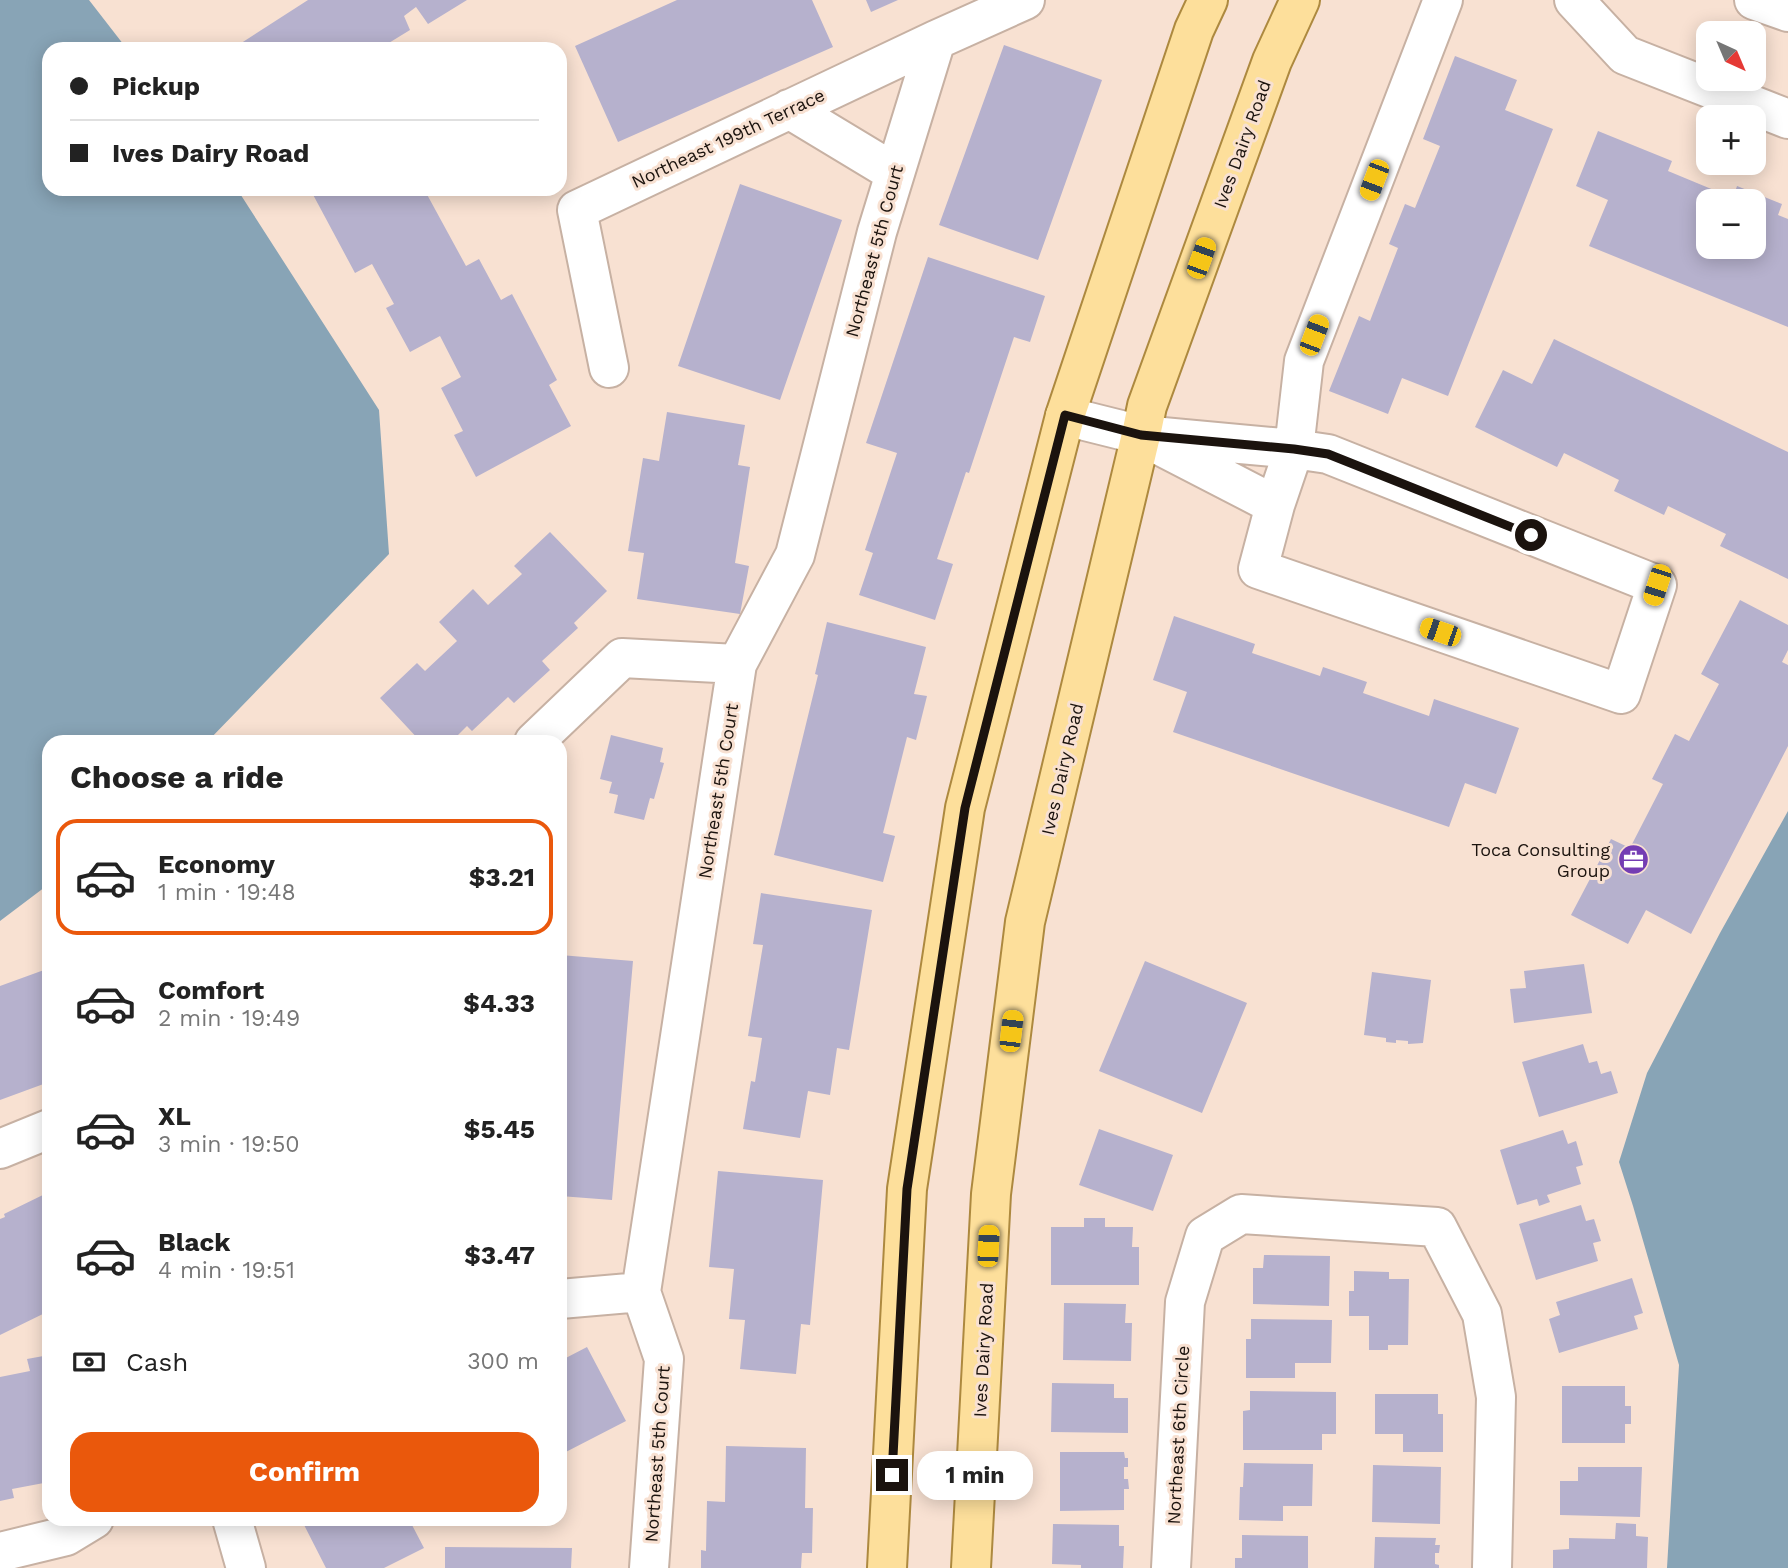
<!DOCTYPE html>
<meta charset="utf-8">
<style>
:root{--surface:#fff;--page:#f2f2f2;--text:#222;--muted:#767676;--line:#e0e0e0;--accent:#ea580c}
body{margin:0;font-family:"Work Sans",sans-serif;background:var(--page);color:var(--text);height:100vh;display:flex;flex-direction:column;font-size:26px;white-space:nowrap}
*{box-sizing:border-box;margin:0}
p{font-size:23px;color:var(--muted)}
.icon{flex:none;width:38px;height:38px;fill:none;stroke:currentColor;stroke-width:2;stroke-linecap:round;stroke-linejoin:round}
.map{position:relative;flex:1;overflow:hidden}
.sheet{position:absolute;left:42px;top:735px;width:525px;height:791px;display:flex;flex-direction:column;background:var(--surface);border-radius:21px;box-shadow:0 4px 18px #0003}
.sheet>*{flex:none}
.hud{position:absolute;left:42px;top:42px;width:525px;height:154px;border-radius:21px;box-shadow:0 4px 18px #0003;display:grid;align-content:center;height:154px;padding:0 28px;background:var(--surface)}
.needle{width:46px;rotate:136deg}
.buttons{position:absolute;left:1696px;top:21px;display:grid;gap:14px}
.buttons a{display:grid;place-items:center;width:70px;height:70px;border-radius:14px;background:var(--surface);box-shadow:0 4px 18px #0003;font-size:35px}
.end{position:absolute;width:32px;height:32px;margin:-16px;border:9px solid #1b130e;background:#fff;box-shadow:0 0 0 4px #fff}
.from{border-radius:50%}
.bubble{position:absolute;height:49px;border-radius:21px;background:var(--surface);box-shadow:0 4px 18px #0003;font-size:23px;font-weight:700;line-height:49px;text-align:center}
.car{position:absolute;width:21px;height:42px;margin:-21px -10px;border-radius:9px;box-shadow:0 0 5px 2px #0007;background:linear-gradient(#f5c518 24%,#345 0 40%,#f5c518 0 76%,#345 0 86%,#f5c518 0)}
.hud b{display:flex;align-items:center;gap:24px;height:66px;font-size:26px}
.hud b+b{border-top:2px solid var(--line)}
.hud i{width:18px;height:18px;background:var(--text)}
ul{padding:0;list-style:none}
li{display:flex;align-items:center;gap:21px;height:116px;margin:0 14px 10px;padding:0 14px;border:4px solid transparent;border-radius:21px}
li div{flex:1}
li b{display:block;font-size:26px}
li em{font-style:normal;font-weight:700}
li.current{border-color:var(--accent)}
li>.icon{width:63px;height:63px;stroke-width:1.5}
h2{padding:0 28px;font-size:32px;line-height:84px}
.pay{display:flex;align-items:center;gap:18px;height:77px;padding:0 28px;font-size:26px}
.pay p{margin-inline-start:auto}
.cta{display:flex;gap:14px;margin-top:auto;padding:14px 28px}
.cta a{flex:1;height:80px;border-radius:21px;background:var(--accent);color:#fff;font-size:28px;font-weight:700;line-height:80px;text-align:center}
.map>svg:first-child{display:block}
.water{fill:#88a4b6}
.building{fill:#b6b1cd;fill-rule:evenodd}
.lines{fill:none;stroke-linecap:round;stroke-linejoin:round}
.minor-casing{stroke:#c7b1a3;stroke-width:42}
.major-casing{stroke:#ad893f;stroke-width:42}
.minor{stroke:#fff;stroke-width:38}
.major{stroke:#fddf9b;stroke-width:38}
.route{stroke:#1b130e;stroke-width:9}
.labels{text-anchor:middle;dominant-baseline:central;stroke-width:6;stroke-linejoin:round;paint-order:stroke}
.street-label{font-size:18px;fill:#1b130e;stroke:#f8e1d2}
.poi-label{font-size:18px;fill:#1b130e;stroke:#f8e1d2;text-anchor:end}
</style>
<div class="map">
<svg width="1788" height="1568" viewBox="0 0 1788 1568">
<rect width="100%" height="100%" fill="#f8e1d2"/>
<path class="water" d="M0,0H89L127,49H49V189H237L379,410L389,554L207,742H49V884L0,921Z
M1788,811V1568H1667L1679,1365L1633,1206L1619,1162L1647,1073L1720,933Z"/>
<path class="building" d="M308,0H467L428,24L416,7L404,16L410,30L379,49H364L360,44L353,49H232Z
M677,0H812L833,47L618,142L575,46Z
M866,0H898L871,12Z
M1004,45L1102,80L1038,260L939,225Z
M1455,56L1517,80L1505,110L1553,129L1448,396L1402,378L1388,414L1329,391L1359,316L1370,321L1398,248L1389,244L1405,204L1415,208L1440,146L1423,139Z
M1598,131L1672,161L1668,171L1733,198L1737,186L1782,204L1778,215L1788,219V327L1589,246L1608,200L1576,186ZM1708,201H1754V247H1708Z
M740,184L842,220L780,400L678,366Z
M310,189H424L466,266L479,259L501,300L512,294L557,380L549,385L571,426L476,477L454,435L463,431L441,388L461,377L440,336L410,352L386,308L394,304L372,264L355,273Z
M928,257L1045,296L1030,342L1014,337L969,473L966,472L937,559L953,564L935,620L859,595L873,553L865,550L897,453L866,443Z
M1554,339L1788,452V579L1720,546L1726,534L1668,506L1664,515L1614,491L1619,480L1564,453L1557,467L1475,427L1503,370L1532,384Z
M667,412L745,425L738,465L750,467L735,563L749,566L740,614L637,599L644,553L628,551L643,458L659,461Z
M550,532L607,591L574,623L578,628L542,661L550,670L514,703L508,697L472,731L467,726L451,742H421L380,698L417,663L425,671L457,641L439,622L473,589L488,605L522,574L514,566Z
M1740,600L1788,625V650L1782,662L1788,665V746L1691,934L1646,910L1628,944L1571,915L1611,839L1630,848L1663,784L1652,779L1675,734L1689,741L1719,684L1701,674Z
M1174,616L1255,644L1252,653L1320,676L1323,667L1367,682L1363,693L1429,716L1434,699L1519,728L1496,794L1465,783L1449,827L1173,732L1187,692L1153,680Z
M827,622L926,647L914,694L927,696L916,740L907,737L883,833L895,836L883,882L774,855L818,675L815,674Z
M611,735L663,748L660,762L664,763L654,799L650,798L644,820L614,813L618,795L609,793L612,782L600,779Z
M761,893L872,910L849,1050L837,1048L830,1095L808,1091L800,1138L743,1129L751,1081L755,1082L762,1038L748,1036L763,945L753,944Z
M560,955L633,961L612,1200L560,1196Z
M1145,961L1247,1003L1202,1113L1099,1071Z
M1584,964L1592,1013L1514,1023L1510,989L1526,988L1524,971Z
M44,970L49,983V1082L0,1100V986Z
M1372,972L1431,980L1423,1043L1408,1044V1041L1396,1040V1043L1386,1042V1038L1364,1035Z
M1583,1044L1589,1063L1597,1061L1601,1074L1611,1071L1618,1093L1539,1117L1522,1062Z
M1099,1129L1173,1155L1153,1211L1079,1185Z
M1563,1130L1568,1144L1576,1141L1583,1165L1576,1167L1581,1184L1547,1195L1550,1202L1539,1206L1537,1199L1517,1205L1500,1150Z
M718,1171L823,1180L810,1325L801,1324L796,1374L740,1369L745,1320L729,1319L734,1269L709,1267Z
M49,1192V1311L0,1335V1219L5,1217L4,1214Z
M1581,1205L1586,1221L1594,1219L1601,1241L1593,1243L1598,1261L1536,1280L1519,1224Z
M1084,1218H1105V1227H1133L1132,1247H1139V1285H1051V1227H1084Z
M1264,1255L1330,1256L1329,1306L1253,1304V1268H1263Z
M1354,1271L1389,1272V1279H1409L1408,1345H1388V1350H1369V1316H1349V1291H1354Z
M1632,1278L1643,1313L1634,1316L1638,1329L1559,1353L1549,1319L1560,1315L1556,1302Z
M1064,1303L1126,1304L1125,1323H1132L1131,1361L1063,1360Z
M1251,1319L1332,1320L1331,1363H1295V1378H1246V1339H1251Z
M587,1347L626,1421L560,1455V1361Z
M49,1355V1482L12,1489L14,1498L0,1501V1377L30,1371L27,1359Z
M1052,1383L1114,1384V1398H1128V1433L1051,1432Z
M1562,1386H1625V1406H1631V1424H1625V1443H1562Z
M1250,1391L1336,1392V1434H1322V1450H1243V1411L1250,1410Z
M1375,1394H1438V1414H1443V1452H1403V1434H1375Z
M726,1446L806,1448L805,1508H813L812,1553H802L801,1568H701V1550L706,1551L707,1501L725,1502Z
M1060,1452H1124L1125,1458H1128V1467H1124V1479H1128L1129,1489H1124V1510L1060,1511Z
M1244,1463L1313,1464L1312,1506H1283V1521L1239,1520L1240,1487H1243Z
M1373,1465L1441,1467L1440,1524L1372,1522Z
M1578,1467H1642L1640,1517L1560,1515V1481H1578Z
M301,1519H423L412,1525L424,1548L384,1568H326Z
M1616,1523L1636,1524V1536L1648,1537L1647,1568H1553V1550L1569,1549V1538L1615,1539Z
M1053,1524L1119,1525V1546H1124L1123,1568H1081V1565L1052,1564Z
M1242,1535L1308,1536V1568H1235V1558H1242Z
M1375,1537L1436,1538L1435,1545H1440L1439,1553H1435V1564L1439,1565V1568H1374Z
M445,1547L572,1548L571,1568H445Z"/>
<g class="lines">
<defs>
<path id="minor" d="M1574,0L1625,55L1788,119
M1754,0L1788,12
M789,109L895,173
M609,368L577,210L936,40L1025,0
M1065,416L1141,435L1294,449L1328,454L1657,585L1621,694L1258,569L1275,505L1294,449L1304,361L1443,0
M1159,445L1275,505
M534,742L622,658L737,664
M0,1149L49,1129
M560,1299L641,1292
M232,1519L246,1568
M0,1552L66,1536L94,1519
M649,1568L664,1359L641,1292L737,664L795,555L877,232L936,40
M1171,1568L1185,1302L1205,1236L1241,1214L1437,1227L1482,1314L1496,1397L1492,1568"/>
<path id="major" d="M887,1568L907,1189L965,808L1065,416L1194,30L1208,0
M971,1568L991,1194L1025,922L1141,435L1147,406L1272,61L1300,0"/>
</defs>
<use href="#minor" class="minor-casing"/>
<use href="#major" class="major-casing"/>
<use href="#minor" class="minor"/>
<use href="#major" class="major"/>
</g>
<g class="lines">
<path class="route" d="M892,1475L907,1189L965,808L1065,415L1141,435L1294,449L1328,454L1531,535"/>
</g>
<defs>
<symbol id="office-disc" viewBox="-11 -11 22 22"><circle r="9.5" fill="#743db3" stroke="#f8e1d2"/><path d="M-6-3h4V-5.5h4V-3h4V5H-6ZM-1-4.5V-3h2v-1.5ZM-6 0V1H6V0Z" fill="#fff"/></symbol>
</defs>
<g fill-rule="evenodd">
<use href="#office-disc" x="1616" y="842" width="35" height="35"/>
</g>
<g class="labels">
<g class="street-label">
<text transform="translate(728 138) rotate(-25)">Northeast 199th Terrace</text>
<text transform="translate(1242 144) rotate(-70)">Ives Dairy Road</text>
<text transform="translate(874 251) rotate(-75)">Northeast 5th Court</text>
<text transform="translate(1062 769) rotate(-77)">Ives Dairy Road</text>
<text transform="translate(718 791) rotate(-81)">Northeast 5th Court</text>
<text transform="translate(983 1350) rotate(-87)">Ives Dairy Road</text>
<text transform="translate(1178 1435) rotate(-87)">Northeast 6th Circle</text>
<text transform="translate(657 1454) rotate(-86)">Northeast 5th Court</text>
</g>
<g class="poi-label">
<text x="1610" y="849">Toca Consulting<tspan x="1610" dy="21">Group</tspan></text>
</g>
</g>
</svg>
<div class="buttons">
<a><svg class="needle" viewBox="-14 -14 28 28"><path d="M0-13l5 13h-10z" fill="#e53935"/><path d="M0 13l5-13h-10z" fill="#767676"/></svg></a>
<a>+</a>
<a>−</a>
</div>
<i class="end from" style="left:1531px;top:535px"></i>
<i class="end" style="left:892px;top:1475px"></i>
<div class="bubble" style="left:917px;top:1451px;width:116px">1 min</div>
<i class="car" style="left:1374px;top:180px;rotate:201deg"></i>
<i class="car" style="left:1201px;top:258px;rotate:20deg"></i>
<i class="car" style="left:1314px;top:335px;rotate:21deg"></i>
<i class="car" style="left:1657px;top:585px;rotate:198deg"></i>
<i class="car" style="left:1440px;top:632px;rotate:289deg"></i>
<i class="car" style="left:1011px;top:1031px;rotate:7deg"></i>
<i class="car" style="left:988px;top:1246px;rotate:3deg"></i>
<div class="hud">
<b><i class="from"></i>Pickup</b>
<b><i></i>Ives Dairy Road</b>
</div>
<section class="sheet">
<h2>Choose a ride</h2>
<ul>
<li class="current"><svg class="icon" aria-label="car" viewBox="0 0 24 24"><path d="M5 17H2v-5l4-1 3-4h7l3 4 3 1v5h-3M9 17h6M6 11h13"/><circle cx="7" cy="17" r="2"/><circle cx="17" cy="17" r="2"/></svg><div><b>Economy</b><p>1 min · 19:48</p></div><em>$3.21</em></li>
<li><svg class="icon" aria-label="car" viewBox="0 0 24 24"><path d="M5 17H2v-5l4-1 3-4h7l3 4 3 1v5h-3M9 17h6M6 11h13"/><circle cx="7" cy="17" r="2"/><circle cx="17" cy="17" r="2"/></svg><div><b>Comfort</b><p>2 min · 19:49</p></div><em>$4.33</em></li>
<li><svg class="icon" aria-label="car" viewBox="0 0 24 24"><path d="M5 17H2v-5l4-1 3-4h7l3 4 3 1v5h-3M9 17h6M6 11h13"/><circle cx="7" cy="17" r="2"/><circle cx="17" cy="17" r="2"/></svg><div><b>XL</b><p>3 min · 19:50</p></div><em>$5.45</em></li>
<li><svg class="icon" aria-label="car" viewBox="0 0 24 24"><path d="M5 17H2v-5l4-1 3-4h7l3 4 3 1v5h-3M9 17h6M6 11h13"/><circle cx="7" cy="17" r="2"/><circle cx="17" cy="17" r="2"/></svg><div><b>Black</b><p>4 min · 19:51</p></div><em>$3.47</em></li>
</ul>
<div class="pay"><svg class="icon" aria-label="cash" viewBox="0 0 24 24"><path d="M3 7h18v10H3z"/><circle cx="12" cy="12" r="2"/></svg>Cash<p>300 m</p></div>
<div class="cta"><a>Confirm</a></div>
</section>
</div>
